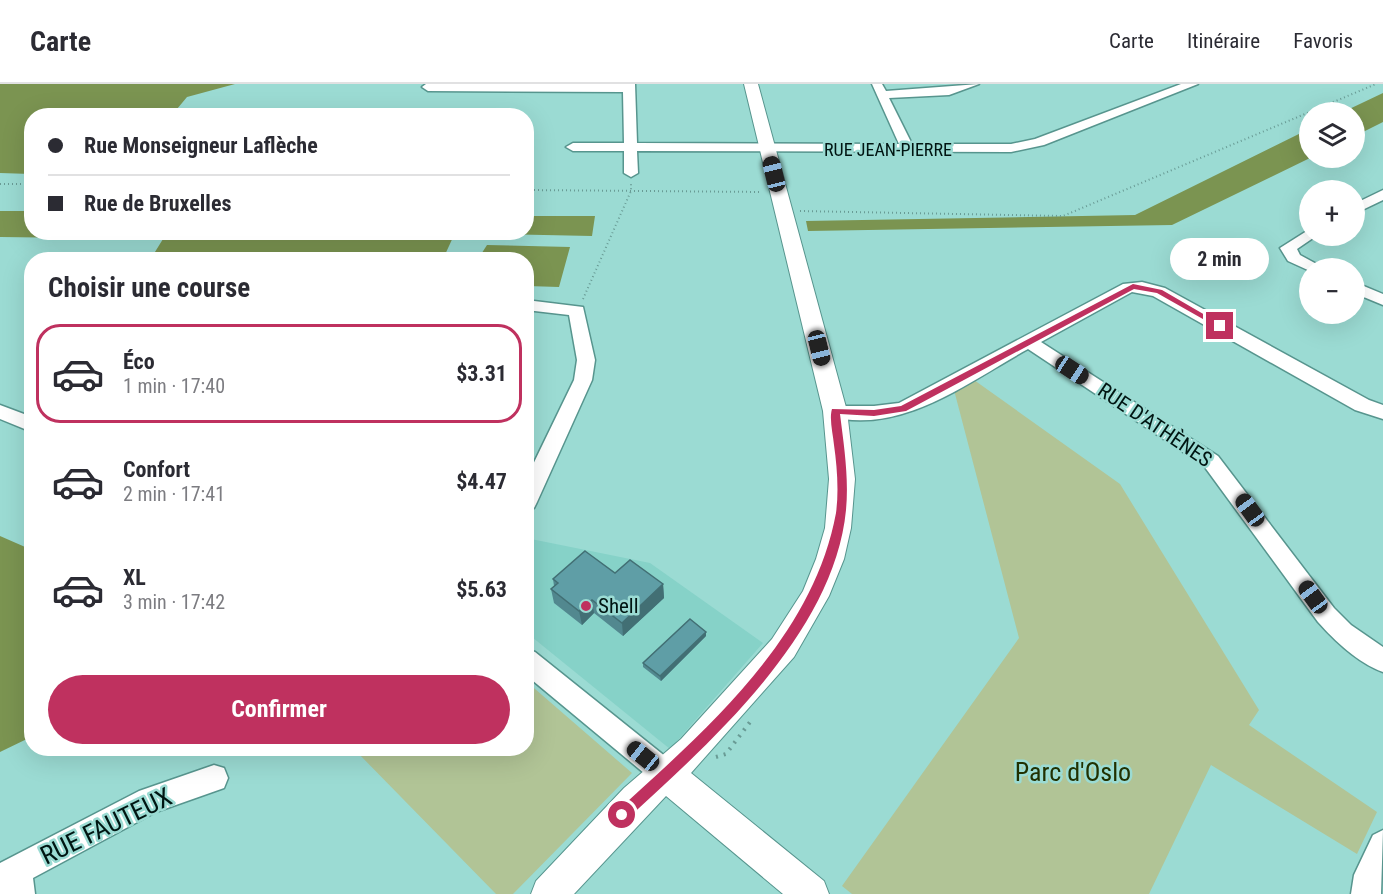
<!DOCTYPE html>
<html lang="fr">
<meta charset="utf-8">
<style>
:root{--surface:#fff;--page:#f2f2f3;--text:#2b2b33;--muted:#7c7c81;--line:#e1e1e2;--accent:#bf315f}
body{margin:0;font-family:"Roboto Condensed",sans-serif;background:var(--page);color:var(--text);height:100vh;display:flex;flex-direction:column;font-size:22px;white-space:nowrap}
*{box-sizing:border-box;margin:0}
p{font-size:20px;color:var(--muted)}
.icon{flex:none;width:33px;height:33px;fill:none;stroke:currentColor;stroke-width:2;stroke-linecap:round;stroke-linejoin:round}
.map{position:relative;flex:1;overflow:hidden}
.side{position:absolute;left:24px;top:168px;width:510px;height:504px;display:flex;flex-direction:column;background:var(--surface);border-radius:24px;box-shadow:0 6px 24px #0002}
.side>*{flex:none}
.banner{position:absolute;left:24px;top:24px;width:510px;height:132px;border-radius:24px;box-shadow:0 6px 24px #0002;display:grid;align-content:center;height:132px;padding:0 24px;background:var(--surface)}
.tools{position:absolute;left:1299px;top:18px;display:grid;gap:12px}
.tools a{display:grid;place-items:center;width:66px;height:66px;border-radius:50%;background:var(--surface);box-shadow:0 6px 24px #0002;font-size:30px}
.end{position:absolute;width:27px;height:27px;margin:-14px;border:8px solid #bf315f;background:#fff;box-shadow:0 0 0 3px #fff}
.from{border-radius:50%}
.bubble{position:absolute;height:42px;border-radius:21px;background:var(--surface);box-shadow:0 6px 24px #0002;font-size:20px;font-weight:700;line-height:42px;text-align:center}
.car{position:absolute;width:18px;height:36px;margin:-18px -9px;border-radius:8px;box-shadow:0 0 4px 2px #0007;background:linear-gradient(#222 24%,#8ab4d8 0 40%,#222 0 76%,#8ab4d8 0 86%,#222 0)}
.banner b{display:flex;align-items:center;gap:21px;height:57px;font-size:22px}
.banner b+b{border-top:2px solid var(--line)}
.banner i{width:15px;height:15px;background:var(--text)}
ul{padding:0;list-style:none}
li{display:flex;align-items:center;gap:18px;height:99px;margin:0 12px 9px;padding:0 12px;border:3px solid transparent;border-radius:24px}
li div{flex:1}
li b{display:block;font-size:22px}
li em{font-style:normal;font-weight:700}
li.current{border-color:var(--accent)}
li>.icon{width:54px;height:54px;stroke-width:1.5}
h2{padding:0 24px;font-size:27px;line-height:72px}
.action{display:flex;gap:12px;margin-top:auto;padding:12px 24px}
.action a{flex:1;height:69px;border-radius:36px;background:var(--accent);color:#fff;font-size:24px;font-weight:700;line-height:69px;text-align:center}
header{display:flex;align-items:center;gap:36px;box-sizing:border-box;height:84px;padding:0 30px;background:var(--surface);border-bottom:2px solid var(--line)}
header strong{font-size:28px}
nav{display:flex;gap:33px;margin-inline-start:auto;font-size:21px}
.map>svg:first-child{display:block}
.built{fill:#86d2c8}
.green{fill:#b1c496}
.forest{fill:#7b9451}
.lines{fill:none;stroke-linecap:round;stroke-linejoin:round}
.minor-casing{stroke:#57958e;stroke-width:3}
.tertiary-casing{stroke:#57958e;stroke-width:2}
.path-far1{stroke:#699b95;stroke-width:2;stroke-dasharray:1 3;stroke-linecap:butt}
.path{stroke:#699b95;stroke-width:4;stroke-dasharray:2 6;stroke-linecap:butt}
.minor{fill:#fff;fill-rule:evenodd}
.tertiary{fill:#fff;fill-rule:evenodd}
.wall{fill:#52888f}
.shaded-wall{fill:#426f74}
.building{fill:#5f9ea6;stroke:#426f74;stroke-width:1.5}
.route{fill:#bf315f}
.poi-dot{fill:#bf315f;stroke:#9bdbd3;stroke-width:2}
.labels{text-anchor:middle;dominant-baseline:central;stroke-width:5;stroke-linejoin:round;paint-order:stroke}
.far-street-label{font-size:18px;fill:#001512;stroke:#9bdbd3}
.street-label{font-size:21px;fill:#001512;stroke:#9bdbd3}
.poi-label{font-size:21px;fill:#001512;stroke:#9bdbd3;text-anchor:start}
.near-park-label{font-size:26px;fill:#213000;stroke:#9bdbd3}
.near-street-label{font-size:26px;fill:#001512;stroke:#9bdbd3}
</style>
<header>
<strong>Carte</strong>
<nav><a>Carte</a><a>Itinéraire</a><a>Favoris</a></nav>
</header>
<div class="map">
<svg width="1383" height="810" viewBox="0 0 1383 810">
<rect width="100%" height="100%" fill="#9bdbd3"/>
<path class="built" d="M526,454L650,479L763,559L670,665L527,549Z"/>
<path class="green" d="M974,296L1120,400L1259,626L1249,641L1377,728L1357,770L1211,681L1149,810H852L842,802L1019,554L954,306Z
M527,598L632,689L513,810H496L354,665L526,664Z"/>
<path class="forest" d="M0,0H235L187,13L172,31L32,32L31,90L0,89Z
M1383,9V38L1355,52L1354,28H1343Z
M1309,45L1310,74L1172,141L808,147L806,137L1135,131Z
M0,127H31L32,148H526L527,132H595L592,152L455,149L443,175L150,176L163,155L0,153Z
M487,161L570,163L559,203L527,202L526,176L478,175Z
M0,452L32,466L31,653L0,668Z"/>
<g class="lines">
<defs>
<path id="minor" d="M426,0H635L637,59L899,60L872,0H882L886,7L979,0L949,11L889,14L912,60H1011L1035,55L1181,0H1198L1044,61L1011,68L637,67L638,89L631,93L624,89V67H573L566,63L573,59H624L623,8L428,7L422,3Z
M1383,106V116L1354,130V120Z
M1310,145V152H1316L1297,165L1300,171L1324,184H1310V187L1288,177L1280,164Z
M1142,198L1165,204L1369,316L1383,321V335L1355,326L1153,212L1132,208L1041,258L1218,372L1334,524L1351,541L1383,563V588C1358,579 1335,557 1318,538L1204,382L1028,265C968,298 901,352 828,332L825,327L828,322H874L899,319L1123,200Z
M1354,198L1383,210V221L1354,209Z
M526,216L583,223L595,276L592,296L537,418L534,424L526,426V395L574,296L577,276L569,231L526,226Z
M0,321L32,333V348L0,335Z
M526,565L535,568L676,681L680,690L676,699L666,703L656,699L526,591Z
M214,681L224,684L228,694L224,704L156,728L33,794L35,810H0V779L139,707Z
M1383,746L1381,810H1351L1354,791L1373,751Z"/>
<path id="tertiary" d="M744,0H758L847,327L855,395L851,444L844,475L829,512L794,573L691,689L824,797L829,810H783L666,712L574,810H531L536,797L624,704L681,655L772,555L803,507L816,475L825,444L829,395L823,327Z"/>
</defs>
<use href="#minor" class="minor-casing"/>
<use href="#tertiary" class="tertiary-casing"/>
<path class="path-far1" d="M0,100H32
M526,106L762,108
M800,127L1063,132L1376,0
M583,215L631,107V100"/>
<path class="path" d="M716,673L726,670L750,638"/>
<use href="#minor" class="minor"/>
<use href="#tertiary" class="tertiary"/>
</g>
<path class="wall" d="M615,489L663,500L664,514L623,552L594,529L582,541L554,519L551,505L554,502L553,495Z
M706,552L661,597L643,583V579Z"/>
<path class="shaded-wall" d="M663,500L664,514L623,552L622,539Z
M592,516L594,529L582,541L579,527Z
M706,548V552L661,597L660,592Z"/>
<path class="building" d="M585,467L615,489L630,476L663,500L622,539L592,516L579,527L551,505L558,499L553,495Z
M690,535L706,548L660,592L643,579Z"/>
<path class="route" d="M1133,200L1162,206L1224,242L1217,243L1157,209L1134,205L906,327L874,332L840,330C844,362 849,394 846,426C834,549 712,657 626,736H617V727C707,645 813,554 836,429C839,407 837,382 834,361C833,350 829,335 832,325L874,326L901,322Z"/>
<circle class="poi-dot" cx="586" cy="522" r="6"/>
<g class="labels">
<g class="far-street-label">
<text x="888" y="65">RUE JEAN-PIERRE</text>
</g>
<g class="street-label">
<text transform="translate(1155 341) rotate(34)">RUE D'ATHÈNES</text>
</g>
<g class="poi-label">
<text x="598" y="522">Shell</text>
</g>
<g class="near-park-label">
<text x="1073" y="688">Parc d'Oslo</text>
</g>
<g class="near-street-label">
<text transform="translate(106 742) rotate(-26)">RUE FAUTEUX</text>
</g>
</g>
</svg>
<div class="tools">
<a><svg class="icon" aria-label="layers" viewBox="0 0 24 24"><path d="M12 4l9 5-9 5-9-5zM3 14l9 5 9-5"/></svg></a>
<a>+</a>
<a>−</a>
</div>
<i class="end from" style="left:622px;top:731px"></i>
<i class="end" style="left:1220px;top:242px"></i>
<div class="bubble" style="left:1170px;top:154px;width:99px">2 min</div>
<i class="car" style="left:774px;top:90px;rotate:346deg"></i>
<i class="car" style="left:819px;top:264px;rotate:166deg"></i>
<i class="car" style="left:1072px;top:286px;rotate:123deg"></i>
<i class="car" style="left:1250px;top:426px;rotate:324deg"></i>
<i class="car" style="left:1313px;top:513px;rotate:324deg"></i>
<i class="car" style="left:643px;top:672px;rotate:309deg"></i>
<div class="banner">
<b><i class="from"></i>Rue Monseigneur Laflèche</b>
<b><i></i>Rue de Bruxelles</b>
</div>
<section class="side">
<h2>Choisir une course</h2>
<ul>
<li class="current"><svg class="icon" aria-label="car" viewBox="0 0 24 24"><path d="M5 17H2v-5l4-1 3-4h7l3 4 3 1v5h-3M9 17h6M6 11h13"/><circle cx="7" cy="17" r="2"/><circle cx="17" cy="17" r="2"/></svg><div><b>Éco</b><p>1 min · 17:40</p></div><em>$3.31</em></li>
<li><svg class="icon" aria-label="car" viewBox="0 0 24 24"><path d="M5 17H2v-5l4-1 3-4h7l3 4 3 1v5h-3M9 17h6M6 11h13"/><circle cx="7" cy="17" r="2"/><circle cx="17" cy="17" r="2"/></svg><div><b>Confort</b><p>2 min · 17:41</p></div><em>$4.47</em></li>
<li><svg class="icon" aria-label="car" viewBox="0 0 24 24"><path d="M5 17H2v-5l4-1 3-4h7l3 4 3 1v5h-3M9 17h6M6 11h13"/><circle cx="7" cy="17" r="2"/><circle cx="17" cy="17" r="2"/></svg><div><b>XL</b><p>3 min · 17:42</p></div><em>$5.63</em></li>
</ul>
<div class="action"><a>Confirmer</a></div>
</section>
</div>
